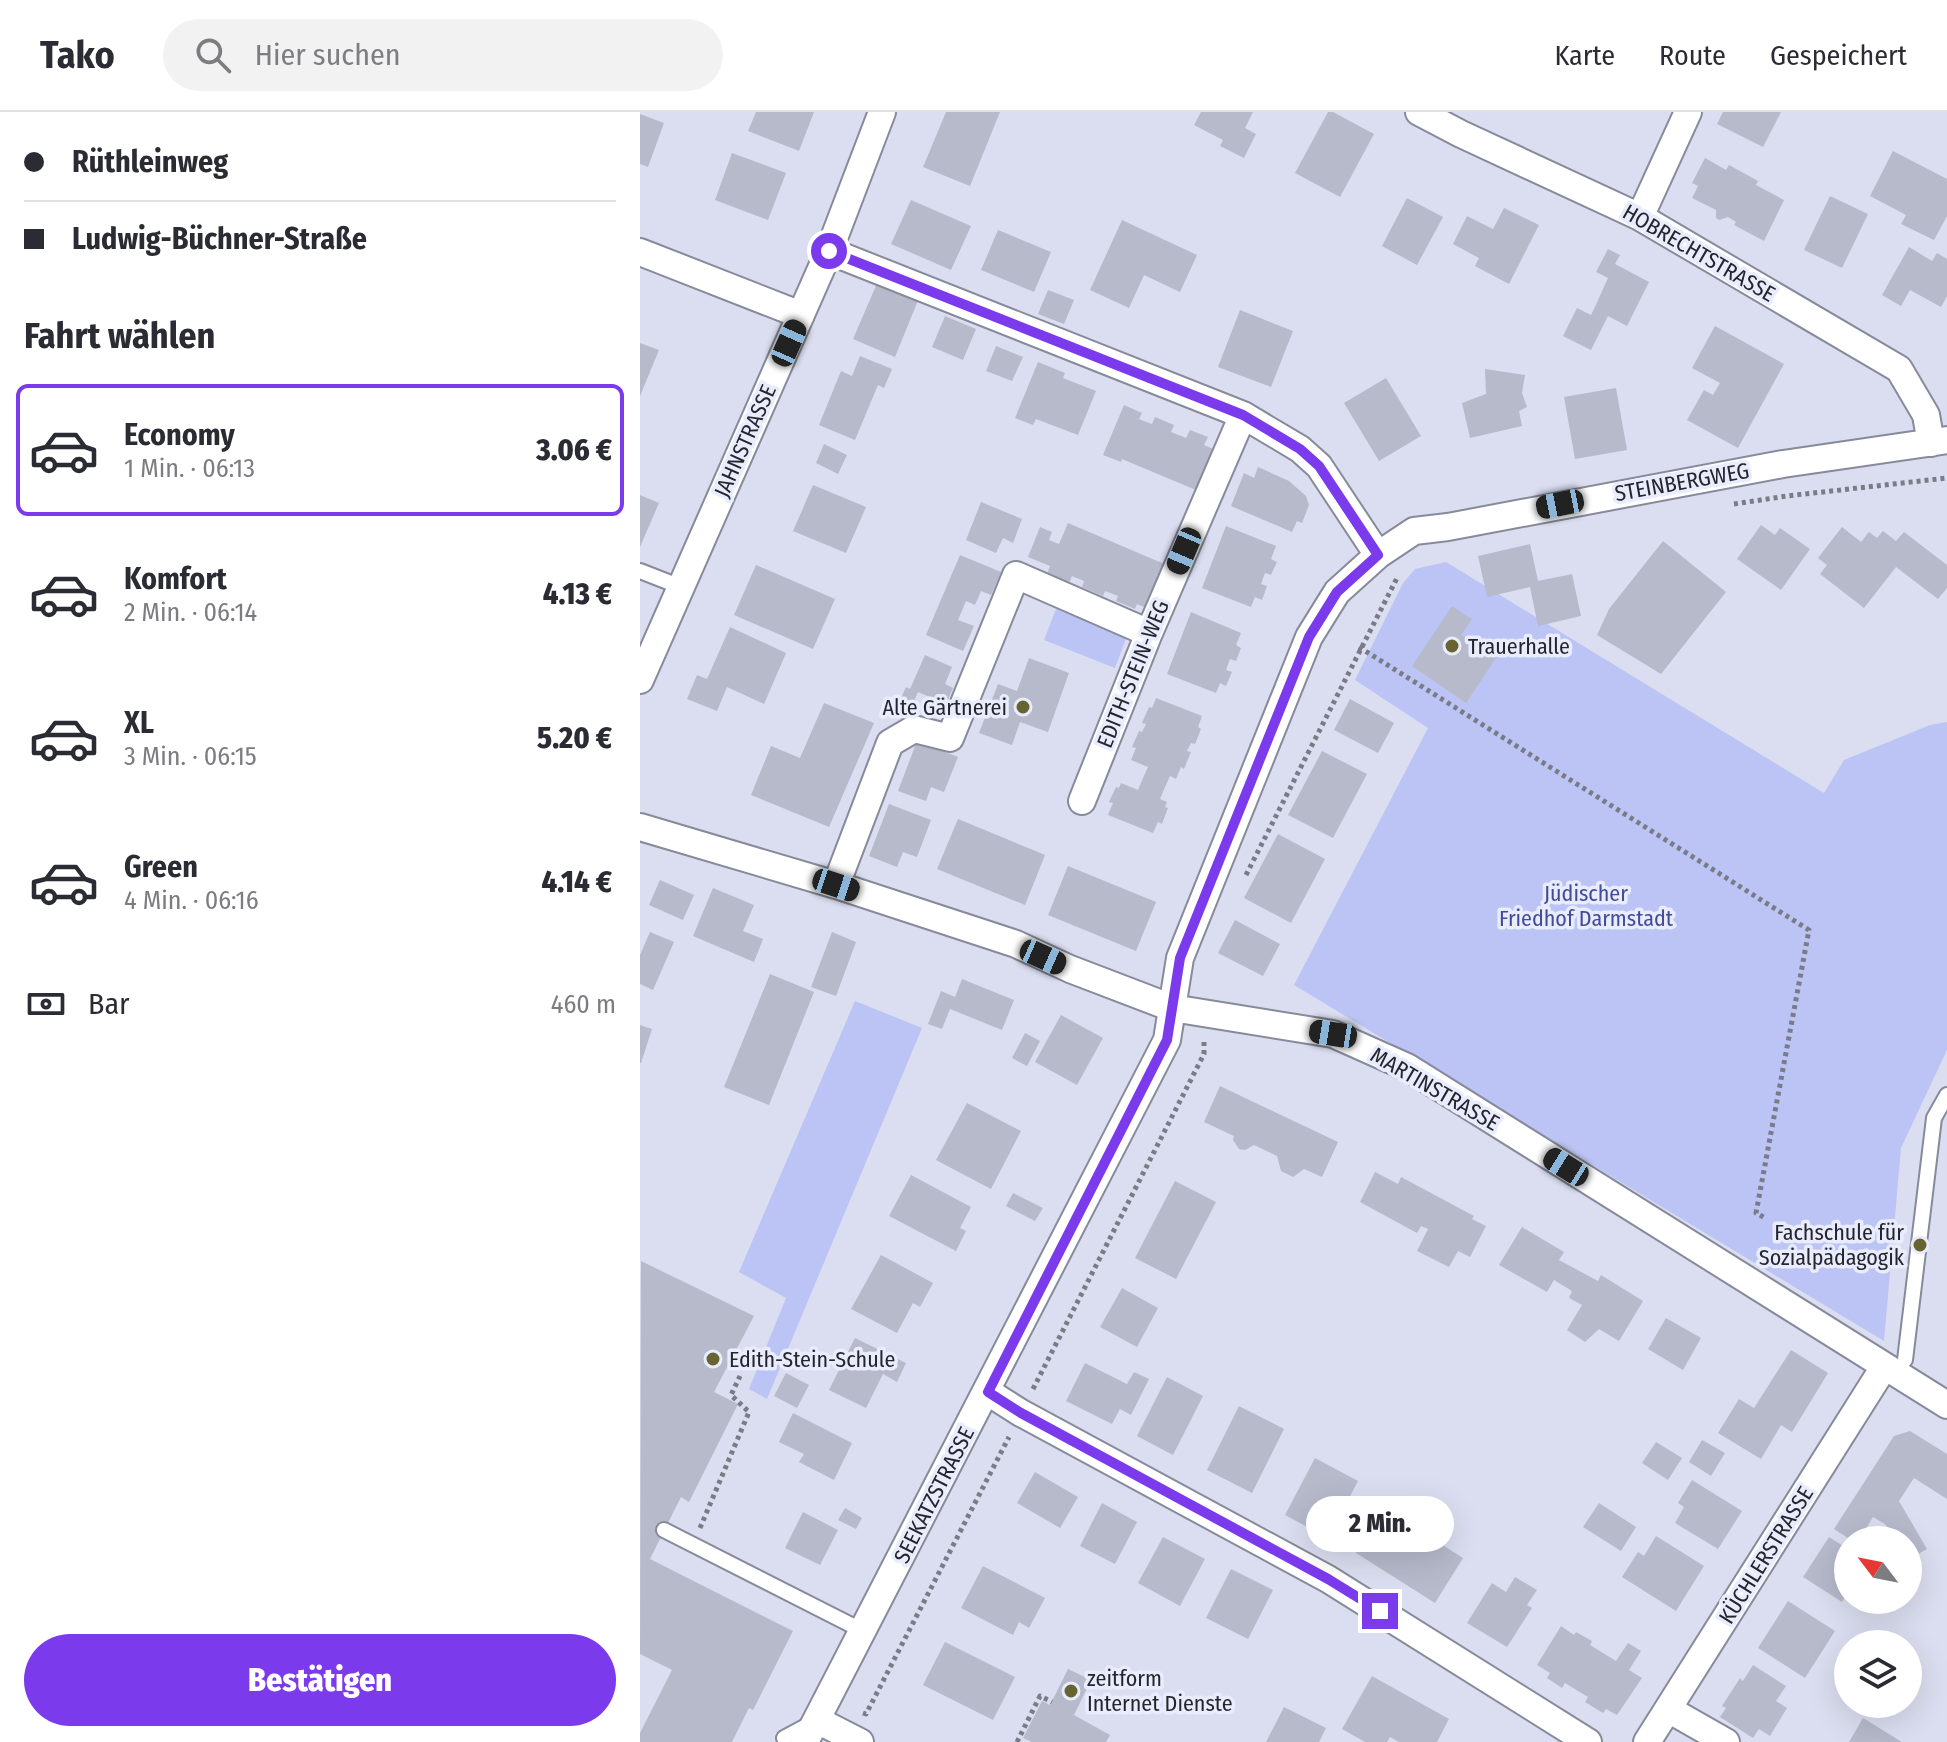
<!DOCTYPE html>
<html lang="de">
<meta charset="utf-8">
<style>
:root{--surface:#fff;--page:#f2f2f3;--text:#2b2b33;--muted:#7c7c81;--line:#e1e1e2;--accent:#7c3aed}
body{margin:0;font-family:"Fira Sans Condensed",sans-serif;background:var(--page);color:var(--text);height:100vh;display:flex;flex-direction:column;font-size:30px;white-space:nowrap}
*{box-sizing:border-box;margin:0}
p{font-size:26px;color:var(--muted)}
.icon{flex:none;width:44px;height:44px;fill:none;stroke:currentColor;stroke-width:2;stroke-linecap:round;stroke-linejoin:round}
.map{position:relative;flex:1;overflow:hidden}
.details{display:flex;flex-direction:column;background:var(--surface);width:640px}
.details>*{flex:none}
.top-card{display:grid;align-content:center;height:176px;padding:0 24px;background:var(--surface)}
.needle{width:52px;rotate:302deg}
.tools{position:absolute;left:1194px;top:1414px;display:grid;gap:16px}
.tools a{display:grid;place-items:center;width:88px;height:88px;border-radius:50%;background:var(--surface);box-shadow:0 8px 32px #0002;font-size:40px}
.end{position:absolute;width:36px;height:36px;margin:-18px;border:10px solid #7c3aed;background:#fff;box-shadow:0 0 0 4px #fff}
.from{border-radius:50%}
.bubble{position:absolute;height:56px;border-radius:28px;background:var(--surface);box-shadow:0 8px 32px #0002;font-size:26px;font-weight:800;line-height:56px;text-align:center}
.car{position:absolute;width:24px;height:48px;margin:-24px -12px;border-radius:10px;box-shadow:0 0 6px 2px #0007;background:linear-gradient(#222 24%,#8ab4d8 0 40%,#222 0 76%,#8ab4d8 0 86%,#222 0)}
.top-card b{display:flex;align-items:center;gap:28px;height:76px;font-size:30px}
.top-card b+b{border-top:2px solid var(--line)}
.top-card i{width:20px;height:20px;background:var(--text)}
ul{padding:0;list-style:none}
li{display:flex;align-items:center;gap:24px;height:132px;margin:0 16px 12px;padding:0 8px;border:4px solid transparent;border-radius:12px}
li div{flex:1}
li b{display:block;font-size:30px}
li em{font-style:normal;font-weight:800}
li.active{border-color:var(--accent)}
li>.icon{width:72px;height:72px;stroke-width:1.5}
h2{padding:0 24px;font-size:36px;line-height:96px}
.pay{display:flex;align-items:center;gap:20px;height:88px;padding:0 24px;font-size:30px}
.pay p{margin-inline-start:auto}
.button{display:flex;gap:16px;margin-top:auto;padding:16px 24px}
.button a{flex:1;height:92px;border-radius:48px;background:var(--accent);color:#fff;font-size:32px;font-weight:800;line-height:92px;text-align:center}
header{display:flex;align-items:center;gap:48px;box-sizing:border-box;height:112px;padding:0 40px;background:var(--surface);border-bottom:2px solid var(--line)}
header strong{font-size:38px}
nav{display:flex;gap:44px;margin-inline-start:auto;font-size:28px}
.search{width:560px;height:72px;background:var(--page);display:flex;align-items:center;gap:20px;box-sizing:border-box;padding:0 28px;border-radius:44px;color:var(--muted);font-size:30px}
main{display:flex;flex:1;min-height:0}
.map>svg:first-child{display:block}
.green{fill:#bbc4f4}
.building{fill:#b6bacb}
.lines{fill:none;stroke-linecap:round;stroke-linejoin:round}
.lane-casing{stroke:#868a9a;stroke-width:18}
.street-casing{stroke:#868a9a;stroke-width:30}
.path{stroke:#797c87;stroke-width:5;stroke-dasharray:4 4;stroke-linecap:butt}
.lane{stroke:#fff;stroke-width:14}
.street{stroke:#fff;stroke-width:26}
.route{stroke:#7c3aed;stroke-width:10}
.poi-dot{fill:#686431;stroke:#e8ecfd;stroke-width:3}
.labels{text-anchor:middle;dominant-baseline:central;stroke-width:7;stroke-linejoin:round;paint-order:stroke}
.street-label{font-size:22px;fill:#24262c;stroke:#e8ecfd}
.poi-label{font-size:22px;fill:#24262c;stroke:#e8ecfd;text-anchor:start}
.park-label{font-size:22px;fill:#434a98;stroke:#e8ecfd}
</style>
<header>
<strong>Tako</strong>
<div class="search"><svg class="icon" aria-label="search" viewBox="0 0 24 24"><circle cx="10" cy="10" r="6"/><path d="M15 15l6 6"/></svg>Hier suchen</div>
<nav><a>Karte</a><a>Route</a><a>Gespeichert</a></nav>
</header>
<main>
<section class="details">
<div class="top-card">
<b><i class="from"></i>Rüthleinweg</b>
<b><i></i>Ludwig-Büchner-Straße</b>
</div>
<h2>Fahrt wählen</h2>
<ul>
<li class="active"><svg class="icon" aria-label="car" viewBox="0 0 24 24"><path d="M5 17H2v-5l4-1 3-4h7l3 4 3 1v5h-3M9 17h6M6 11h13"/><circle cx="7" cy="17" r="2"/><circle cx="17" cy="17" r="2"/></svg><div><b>Economy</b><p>1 Min. · 06:13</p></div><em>3.06 €</em></li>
<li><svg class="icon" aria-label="car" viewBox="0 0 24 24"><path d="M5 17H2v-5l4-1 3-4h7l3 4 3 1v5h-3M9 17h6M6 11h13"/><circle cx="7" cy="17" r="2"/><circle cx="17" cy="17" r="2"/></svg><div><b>Komfort</b><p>2 Min. · 06:14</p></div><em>4.13 €</em></li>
<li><svg class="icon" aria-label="car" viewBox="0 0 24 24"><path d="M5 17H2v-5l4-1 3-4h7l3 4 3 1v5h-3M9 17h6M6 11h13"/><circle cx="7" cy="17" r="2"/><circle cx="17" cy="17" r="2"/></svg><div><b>XL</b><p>3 Min. · 06:15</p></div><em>5.20 €</em></li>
<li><svg class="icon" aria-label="car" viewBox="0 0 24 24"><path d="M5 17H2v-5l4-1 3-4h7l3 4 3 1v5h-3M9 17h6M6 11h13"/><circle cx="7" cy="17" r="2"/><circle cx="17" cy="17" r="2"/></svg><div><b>Green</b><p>4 Min. · 06:16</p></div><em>4.14 €</em></li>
</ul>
<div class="pay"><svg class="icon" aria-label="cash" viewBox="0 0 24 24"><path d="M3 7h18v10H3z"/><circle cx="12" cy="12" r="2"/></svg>Bar<p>460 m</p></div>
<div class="button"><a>Bestätigen</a></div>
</section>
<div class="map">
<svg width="1307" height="1630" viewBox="0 0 1307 1630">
<rect width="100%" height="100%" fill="#dbdef0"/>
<path class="green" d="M806,450L1184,681L1204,648L1290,613L1307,610V938L1261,1036L1244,1229L654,873L788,616L715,568L763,471L775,457Z
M416,497L487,524L475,556L404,528Z
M215,889L282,916L127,1287L109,1277L146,1186L99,1160Z"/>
<path class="building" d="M116,0H174L159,39L108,19Z
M306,0H360L330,74L283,55Z
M561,0H613L605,16L616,22L604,46L580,34L583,28L554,13Z
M688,0H693L734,22L700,85L655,61Z
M1083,0H1141L1123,35L1077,12Z
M0,2L24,11L8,55L0,52Z
M1253,39L1307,67V104L1294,128L1261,112L1266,103L1230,84Z
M92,41L146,61L128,108L75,88Z
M1065,46L1086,58L1089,53L1118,69L1116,73L1144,88L1124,129L1094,113L1096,110L1088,105L1079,108L1076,106V98L1052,86L1058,74L1052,71Z
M1190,84L1228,102L1202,156L1164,138Z
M767,86L803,105L777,153L742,134Z
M271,88L331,114L311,158L251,132Z
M864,96L899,113L869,172L835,154L839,146L813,132L827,104L853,117Z
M482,108L557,143L540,180L504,163L489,196L450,178Z
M358,118L411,140L394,180L341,158Z
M1269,135L1292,149L1297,141L1307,147V184L1301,195L1270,178L1261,194L1242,183Z
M968,137L980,143L975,152L1009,170L987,214L968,204L951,238L923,224L937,196L951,203L954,197L968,166L956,160Z
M238,169L279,186L255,245L213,227Z
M408,178L434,188L424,212L398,202Z
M600,198L653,219L631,275L578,255Z
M305,204L336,217L323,248L292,235Z
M1075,214L1144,252L1098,336L1047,308L1064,278L1073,283L1080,271L1052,256Z
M0,231L19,238L0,284Z
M356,234L383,245L372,269L346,259Z
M220,244L252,257L244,276L238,273L215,328L179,313L201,259L212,264Z
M398,250L425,261L423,266L456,279L438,323L396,307L393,313L375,306Z
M845,257L885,263L882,281L887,295L879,299L882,314L830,326L822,291L846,282Z
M746,266L781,324L739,349L704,291Z
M976,276L987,338L935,347L924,285Z
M484,293L502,301L499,307L512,312L515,305L534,313L531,320L546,326L550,318L568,325L564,333L580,340L563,381L482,347L481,350L463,343Z
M184,332L207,343L198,362L176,351Z
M618,355L649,369L666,384L669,393L662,411L657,409L652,420L591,394L604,361L614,366Z
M173,373L226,395L206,441L153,419Z
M0,383L19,391L0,435Z
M341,390L382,407L373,431L363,426L356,441L326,428Z
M428,411L529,454L511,498L497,492L495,497L476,489L478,484L465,479L463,484L442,475L444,469L432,464L429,471L407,462L410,454L388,445L400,415L412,420L409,428L419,432Z
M1121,413L1135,423L1140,416L1170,437L1141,478L1097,447Z
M586,414L636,434L631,447L637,450L631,463L625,461L621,472L627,474L622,488L615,485L611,495L562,476Z
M1202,415L1221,430L1229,420L1237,426L1243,419L1256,429L1264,420L1307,453V476L1298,487L1256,455L1224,496L1180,462L1187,453L1178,446Z
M1023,429L1086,480L1021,562L957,523L969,497Z
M890,432L898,469L932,462L941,504L898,514L890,475L847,485L838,444Z
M320,443L361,460L351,483L341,479L335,493L326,489L318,508L334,514L323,539L286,523Z
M116,453L195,487L173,537L94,503Z
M812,494L832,507L821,523L856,546L826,591L772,554Z
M551,500L601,521L596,533L601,536L596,549L590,547L586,558L592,560L586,574L580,571L576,581L527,562Z
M90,515L146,541L124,592L87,575L77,599L47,587L57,563L67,567Z
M285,543L312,555L305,572L313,576L306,592L278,580L266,607L254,602L266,575L270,577Z
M389,546L429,561L408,620L380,610L372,633L339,621L358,572L377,579Z
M516,586L562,604L558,615L561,617L555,632L551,631L547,639L551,640L544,657L541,655L536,667L530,664L525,675L520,687L527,690L525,695L528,696L522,712L518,710L513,721L468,703L473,691L469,690L476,675L479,676L481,671L498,678L503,666L508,655L491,648L496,636L492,635L499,619L502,620L506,612L502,611L509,595L512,596Z
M710,587L754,611L738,641L694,618Z
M184,591L234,611L189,715L111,683L131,634L160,646Z
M277,629L318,645L304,680L291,675L286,689L258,679Z
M682,639L727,662L693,726L648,703Z
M249,692L291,708L277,745L263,740L257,755L229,744Z
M318,707L405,743L385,793L297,757Z
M638,722L685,747L651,811L604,786Z
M428,754L516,790L496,839L408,803Z
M20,768L54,783L43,808L9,793Z
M73,776L114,793L103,819L123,827L114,850L53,824Z
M595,808L640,832L623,864L578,841Z
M10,820L34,830L13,878L0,872V843Z
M192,820L216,830L196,884L171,875Z
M130,862L174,880L129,993L84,975Z
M322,867L374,888L362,918L310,897L302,917L288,912L301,879L315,885Z
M421,903L463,926L437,973L395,950Z
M0,913L12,917L1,951H0Z
M385,921L400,929L387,954L372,946Z
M580,974L698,1030L682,1065L664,1057L653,1065L641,1059L637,1044L614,1033L605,1038L599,1037L593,1028L594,1024L564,1010Z
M327,991L381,1019L351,1077L296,1048Z
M735,1060L758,1072L761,1065L834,1104L832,1107L846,1114L830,1145L818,1139L809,1155L777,1139L788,1117L781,1114L777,1121L720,1090Z
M271,1063L331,1095L320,1116L326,1119L316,1139L249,1104Z
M535,1069L576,1090L536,1167L495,1146Z
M373,1081L403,1096L395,1109L366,1094Z
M882,1115L924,1140L919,1148L958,1169L961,1163L1003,1189L979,1229L959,1217L945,1230L927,1218L942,1193L929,1186L932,1179L914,1168L907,1180L859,1153Z
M241,1143L293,1171L280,1195L273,1191L257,1221L211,1197Z
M1,1149L114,1204L74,1280L98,1292L49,1390L41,1385L10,1447L153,1519L113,1598L109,1596L92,1630H0V1621L32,1558L0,1542Z
M482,1176L518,1196L497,1235L460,1215Z
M1026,1206L1061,1226L1043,1258L1008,1237Z
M215,1226L266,1251L257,1270L243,1262L226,1296L189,1278Z
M1151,1238L1188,1261L1152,1320L1141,1313L1121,1347L1078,1321L1099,1287L1114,1296Z
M445,1251L487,1272L494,1260L509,1267L491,1303L480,1297L472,1312L426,1289Z
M146,1261L169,1273L157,1296L134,1284Z
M527,1265L563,1284L533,1343L497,1324Z
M599,1294L644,1317L612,1381L567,1358Z
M153,1301L212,1331L194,1368L159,1350L164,1342L139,1330Z
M1270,1319L1307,1342V1387L1274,1366L1259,1389L1287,1437L1268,1448V1428H1255L1245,1412L1233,1405L1219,1428H1211L1194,1417L1254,1324Z
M1062,1328L1085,1341L1071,1364L1049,1350Z
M1016,1330L1042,1346L1028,1368L1002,1351Z
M675,1346L718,1369L688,1426L645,1403Z
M395,1360L438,1385L420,1416L377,1391Z
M1052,1368L1102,1399L1078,1437L1035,1411L1044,1395L1038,1391Z
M462,1391L497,1410L475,1452L440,1434Z
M959,1391L996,1415L981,1439L943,1415Z
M205,1396L222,1406L216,1417L198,1408Z
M745,1396L823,1446L795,1491L716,1441Z
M163,1400L198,1418L180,1453L145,1436Z
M1016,1424L1064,1454L1036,1499L982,1465L998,1440L1004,1444Z
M523,1425L565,1447L540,1494L498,1471Z
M1189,1425L1208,1437V1480L1202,1490L1163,1465Z
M343,1454L405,1486L389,1516L379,1510L373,1523L321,1496Z
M591,1457L633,1478L608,1527L566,1506Z
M875,1465L897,1478L887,1493L892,1496L867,1535L827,1511L852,1471L866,1480Z
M1148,1489L1195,1519L1165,1566L1118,1536Z
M921,1514L934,1523L936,1520L952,1529L950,1533L976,1549L988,1531L1001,1539L989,1558L1002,1566L977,1603L966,1597L963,1601L945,1590L948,1585L925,1571L922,1576L907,1566L910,1561L897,1553Z
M305,1530L375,1565L353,1608L283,1573Z
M1113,1553L1146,1574L1136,1589L1147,1596L1130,1624L1119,1617L1113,1626L1080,1605L1086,1596L1082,1594L1100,1566L1103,1569Z
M428,1557L451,1568L434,1603L470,1623L466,1630H392L383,1626L402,1589L410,1593Z
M732,1564L809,1607L797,1630H759L750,1625L747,1630H725L702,1617Z
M644,1595L686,1616L679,1630H626Z
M1223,1606L1262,1630H1209Z"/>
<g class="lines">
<defs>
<path id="lane" d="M0,459L41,475
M1265,1248L1294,1006L1307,983
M24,1418L223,1519
M144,1626L172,1611"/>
<path id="street" d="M779,0L821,22L1000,105L1259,257L1286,303L1291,331
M1000,105L1048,0
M189,139L603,303L660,337L679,354L738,443
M0,140L161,203
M0,568L189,139L242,0
M442,689L509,521L603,303
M0,715L196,773L376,832L430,857L532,896L693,922L767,955L1307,1293
M196,773L250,631L274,617L310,626L376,463L509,521
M348,1280L381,1301L688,1467L948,1630
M1028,1597L1086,1630
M177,1608L220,1630
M165,1630L527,928L540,846L669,525L697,480L738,443L774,419L808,415L1143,352L1307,328
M1007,1630L1244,1255"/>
</defs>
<use href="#lane" class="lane-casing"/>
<use href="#street" class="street-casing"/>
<path class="path" d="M1094,392L1147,384L1307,366
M719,535L1169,818L1116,1101L1127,1107
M606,763L757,466
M393,1277L564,942V928
M60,1416L109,1300L91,1283L100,1264
M223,1601L226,1602L369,1325
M377,1630L400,1584L412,1590"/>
<use href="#lane" class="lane"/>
<use href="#street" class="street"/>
</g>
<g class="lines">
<path class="route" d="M189,139L603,303L660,337L679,354L738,443L697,480L669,525L540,846L527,928L348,1280L381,1301L688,1467L740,1499"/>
</g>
<g class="poi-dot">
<circle cx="812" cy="534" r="8"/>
<circle cx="383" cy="595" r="8"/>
<circle cx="1280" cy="1133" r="8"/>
<circle cx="73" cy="1247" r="8"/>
<circle cx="431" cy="1579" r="8"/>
</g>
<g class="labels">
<g class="street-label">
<text transform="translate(1059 141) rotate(30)">HOBRECHTSTRASSE</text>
<text transform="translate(105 329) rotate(-66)">JAHNSTRASSE</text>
<text transform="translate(1042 370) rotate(-10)">STEINBERGWEG</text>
<text transform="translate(493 562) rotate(-68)">EDITH-STEIN-WEG</text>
<text transform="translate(795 977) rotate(30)">MARTINSTRASSE</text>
<text transform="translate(294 1383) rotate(-63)">SEEKATZSTRASSE</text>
<text transform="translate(1126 1443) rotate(-58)">KÜCHLERSTRASSE</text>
</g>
<g class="poi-label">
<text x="828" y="534">Trauerhalle</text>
<text x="367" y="595" text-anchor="end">Alte Gärtnerei</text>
<text x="1264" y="1120" text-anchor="end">Fachschule für<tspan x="1264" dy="25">Sozialpädagogik</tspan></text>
<text x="89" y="1247">Edith-Stein-Schule</text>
<text x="447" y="1566">zeitform<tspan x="447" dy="25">Internet Dienste</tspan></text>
</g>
<g class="park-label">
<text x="946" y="781">Jüdischer<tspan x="946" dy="25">Friedhof Darmstadt</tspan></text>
</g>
</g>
</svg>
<div class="tools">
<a><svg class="needle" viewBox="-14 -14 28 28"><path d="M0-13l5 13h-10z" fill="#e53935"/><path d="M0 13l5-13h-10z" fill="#7c7c81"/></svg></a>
<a><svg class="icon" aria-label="layers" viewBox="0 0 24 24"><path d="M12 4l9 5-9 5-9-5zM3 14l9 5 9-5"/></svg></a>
</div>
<i class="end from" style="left:189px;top:139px"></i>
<i class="end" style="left:740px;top:1499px"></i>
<div class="bubble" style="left:666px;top:1384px;width:148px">2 Min.</div>
<i class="car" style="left:149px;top:231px;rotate:24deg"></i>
<i class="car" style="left:920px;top:392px;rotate:259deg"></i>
<i class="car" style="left:544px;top:439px;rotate:203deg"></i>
<i class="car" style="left:196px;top:773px;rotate:108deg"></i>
<i class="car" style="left:403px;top:845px;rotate:114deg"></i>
<i class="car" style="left:693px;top:922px;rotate:279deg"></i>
<i class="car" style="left:926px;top:1055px;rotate:302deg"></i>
</div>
</main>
